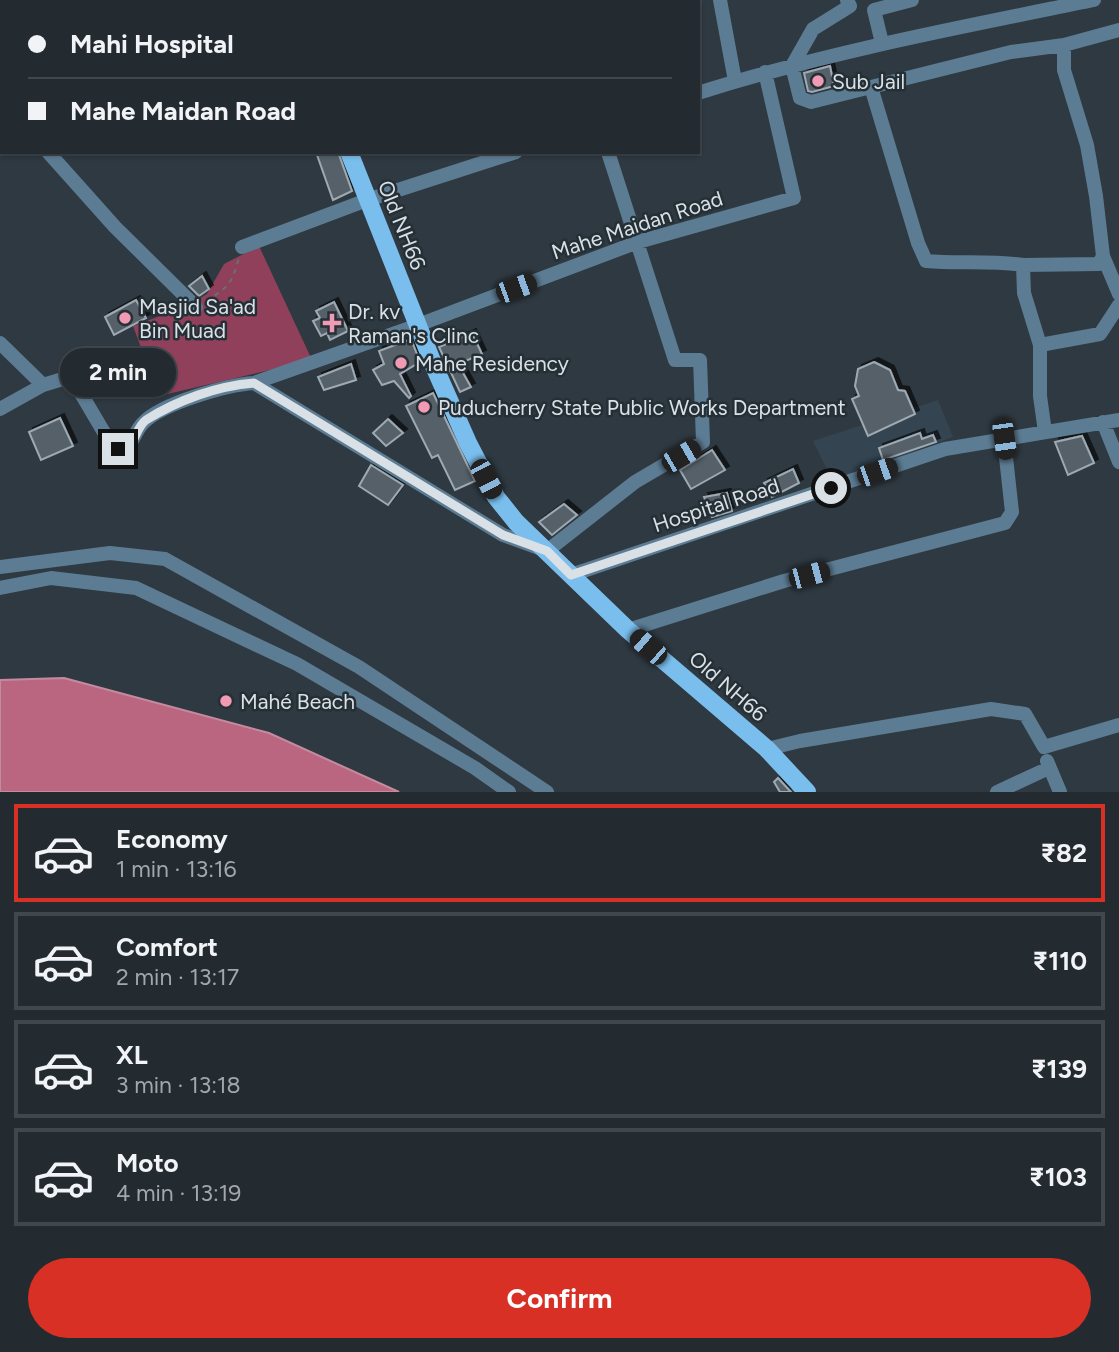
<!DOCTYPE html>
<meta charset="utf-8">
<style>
:root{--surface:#232b31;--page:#2f373d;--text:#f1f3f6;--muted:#a3a7ab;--line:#40474d;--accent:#d93025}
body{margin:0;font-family:Figtree,sans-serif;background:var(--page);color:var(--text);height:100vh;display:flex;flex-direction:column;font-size:26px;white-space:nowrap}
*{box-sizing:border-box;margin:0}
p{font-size:23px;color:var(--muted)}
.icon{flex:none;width:38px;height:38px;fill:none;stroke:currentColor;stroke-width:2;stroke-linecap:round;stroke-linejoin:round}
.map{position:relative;height:792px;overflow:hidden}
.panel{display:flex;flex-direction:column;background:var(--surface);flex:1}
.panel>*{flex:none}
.banner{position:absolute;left:0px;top:0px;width:700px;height:154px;box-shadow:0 2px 5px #0004,0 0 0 2px var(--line);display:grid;align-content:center;height:154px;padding:0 28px;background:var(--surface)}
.end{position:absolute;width:32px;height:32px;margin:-16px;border:9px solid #dae1e6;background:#111;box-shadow:0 0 0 4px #111}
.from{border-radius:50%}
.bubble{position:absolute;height:49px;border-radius:24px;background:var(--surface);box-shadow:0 2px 5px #0004,0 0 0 2px var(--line);font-size:23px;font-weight:700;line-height:49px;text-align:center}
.car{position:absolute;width:21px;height:42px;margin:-21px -10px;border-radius:9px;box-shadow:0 0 5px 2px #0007;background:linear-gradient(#222 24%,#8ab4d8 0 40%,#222 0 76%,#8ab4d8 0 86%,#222 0)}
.banner b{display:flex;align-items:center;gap:24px;height:66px;font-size:26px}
.banner b+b{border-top:2px solid var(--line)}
.banner i{width:18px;height:18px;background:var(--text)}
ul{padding:12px 0 0;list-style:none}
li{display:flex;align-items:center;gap:21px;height:98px;margin:0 14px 10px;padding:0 14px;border:4px solid var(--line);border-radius:0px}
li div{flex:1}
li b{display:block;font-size:26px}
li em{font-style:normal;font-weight:700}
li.current{border-color:var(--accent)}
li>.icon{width:63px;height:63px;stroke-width:1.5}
.action{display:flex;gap:14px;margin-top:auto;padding:14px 28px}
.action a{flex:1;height:80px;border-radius:42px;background:var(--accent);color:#fff;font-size:28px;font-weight:700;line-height:80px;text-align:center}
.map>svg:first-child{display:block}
.built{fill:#344450}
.green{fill:#90405b}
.water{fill:#bb6681;stroke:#c48b9f;stroke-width:2}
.building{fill:#556068;stroke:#9eaab3;stroke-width:2;filter:url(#shadow)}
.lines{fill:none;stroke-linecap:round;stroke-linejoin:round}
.path{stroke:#677077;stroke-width:2;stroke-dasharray:5 5;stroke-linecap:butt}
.minor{stroke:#5c7c93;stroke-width:14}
.major{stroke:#7abeed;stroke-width:18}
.route{stroke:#dae1e6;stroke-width:9}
.poi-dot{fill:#f19ab4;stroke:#252f36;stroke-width:2.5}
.labels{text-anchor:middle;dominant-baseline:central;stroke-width:5;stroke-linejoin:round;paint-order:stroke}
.poi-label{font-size:21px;fill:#dae1e6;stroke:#252f36;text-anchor:start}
.street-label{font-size:21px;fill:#dae1e6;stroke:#252f36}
</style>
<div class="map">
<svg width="1119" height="792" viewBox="0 0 1119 792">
<defs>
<filter id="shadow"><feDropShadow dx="4" dy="-4" stdDeviation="0" flood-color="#0009"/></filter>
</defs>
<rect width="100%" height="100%" fill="#2f3941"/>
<path class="built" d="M938,400L953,437L833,482L813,441Z"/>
<path class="green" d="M259,246L312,360L159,396L133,326L187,306L207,294L224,264Z"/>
<path class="water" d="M64,678L269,733L399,792H0V680Z"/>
<path class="building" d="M830,66L834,86L812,92L808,91L804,73Z
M316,152H338L352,191L333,200Z
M202,276L209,289L199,296L189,286Z
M136,300L146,318L114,335L105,317Z
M334,302L348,331L330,340L327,333L321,336L313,321L320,318L316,311Z
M472,333L482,354L458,364L471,387L460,392L439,347Z
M411,339L420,362L400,374L411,396L409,398L394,381L382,385L373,370L384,364L379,351Z
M874,362L890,370L898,390L905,391L915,414L868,436L852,399L859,396L855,386L858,369Z
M351,364L356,380L324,390L318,377Z
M433,393L475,481L455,490L438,455L432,458L406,406Z
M60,418L73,446L41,460L29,432Z
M388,419L403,433L386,446L373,433Z
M920,433L922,439L933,435L936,442L883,460L879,448Z
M1082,436L1094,463L1068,475L1055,442Z
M712,450L725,470L691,489L680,470Z
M371,465L403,485L388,505L359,486Z
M793,469L799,483L772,497L764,483Z
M727,493L732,511L712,517L704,497Z
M564,504L577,515L552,535L539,522Z
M778,778L791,792H780L774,782Z"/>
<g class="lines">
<path class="path" d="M206,301C229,287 232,283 239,258"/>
<path class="minor" d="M556,0L557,2
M720,0L735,81
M847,0L850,6L813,29L792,66L800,98L811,102L1011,52L1064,45L1119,30
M882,43L874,10L912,0
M871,87L918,243L926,261C958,264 991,260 1023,265L1024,293L1040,345V396L1045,432
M698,93C828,52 961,27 1094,0
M0,122L2,121
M48,152L115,227L196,307
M242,247L367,200L516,152
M1103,256L1119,294
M1023,265L1099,264L1103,256L1096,196L1087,145L1064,70V45
M0,343L43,385
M1040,345L1100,334L1119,305
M254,383L503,535L547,551L635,482L703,442L700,360H675L608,152
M0,409L43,385L66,378L76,385L112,446L118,449L124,450C134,442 135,431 143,423C162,403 227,385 254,383L418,325L638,242L794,198L765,72
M1103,422L1119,462
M0,567L110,553L165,559L359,667L547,792
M571,575L945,449L1119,420
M0,588L51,578L136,588L297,664L475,768L509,792
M628,630L784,581L1005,523L1012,512L1004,439
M767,749L800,741L991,709L1025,714L1044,747L1119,725
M1047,761L1060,792
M997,792L1049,768"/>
<path class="major" d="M69,2V0
M357,2V0
M349,152L434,366L468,443L496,497L516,522L628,630L767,749L807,792"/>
</g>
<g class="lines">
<path class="route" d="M118,449C136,450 134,429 146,420C178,400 217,386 254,383L503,535L547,551L571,575L831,488"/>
</g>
<g class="poi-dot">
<circle cx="818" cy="81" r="7"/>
<circle cx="125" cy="318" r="7"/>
<path d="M328.5 312.5h7v7h7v7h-7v7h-7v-7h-7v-7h7z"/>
<circle cx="401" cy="363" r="7"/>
<circle cx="424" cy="407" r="7"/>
<circle cx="226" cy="701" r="7"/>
</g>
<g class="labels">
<g class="poi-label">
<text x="832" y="81">Sub Jail</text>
<text x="139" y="306">Masjid Sa'ad<tspan x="139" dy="24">Bin Muad</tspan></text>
<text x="348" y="311">Dr. kv<tspan x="348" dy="24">Raman's Clinc</tspan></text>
<text x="415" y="363">Mahe Residency</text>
<text x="438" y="407">Puducherry State Public Works Department</text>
<text x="240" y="701">Mahé Beach</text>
</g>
<g class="street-label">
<text transform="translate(402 225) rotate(68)">Old NH66</text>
<text transform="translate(637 225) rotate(-18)">Mahe Maidan Road</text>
<text transform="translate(716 505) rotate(-18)">Hospital Road</text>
<text transform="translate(728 686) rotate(41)">Old NH66</text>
</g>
</g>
</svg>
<i class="end from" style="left:831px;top:488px"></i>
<i class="end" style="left:118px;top:449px"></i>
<div class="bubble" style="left:60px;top:348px;width:116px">2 min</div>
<i class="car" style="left:516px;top:288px;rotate:70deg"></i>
<i class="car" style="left:1004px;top:439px;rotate:172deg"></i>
<i class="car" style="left:681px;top:456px;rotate:60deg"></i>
<i class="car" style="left:877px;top:472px;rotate:71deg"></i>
<i class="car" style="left:486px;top:479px;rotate:152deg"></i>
<i class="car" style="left:809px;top:575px;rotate:75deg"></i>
<i class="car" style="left:648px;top:647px;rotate:311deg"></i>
<div class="banner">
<b><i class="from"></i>Mahi Hospital</b>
<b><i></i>Mahe Maidan Road</b>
</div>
</div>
<section class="panel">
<ul>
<li class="current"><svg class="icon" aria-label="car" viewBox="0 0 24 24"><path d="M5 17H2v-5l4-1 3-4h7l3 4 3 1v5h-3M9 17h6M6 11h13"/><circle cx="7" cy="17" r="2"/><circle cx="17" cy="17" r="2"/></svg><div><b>Economy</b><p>1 min · 13:16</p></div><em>₹82</em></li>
<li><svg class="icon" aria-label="car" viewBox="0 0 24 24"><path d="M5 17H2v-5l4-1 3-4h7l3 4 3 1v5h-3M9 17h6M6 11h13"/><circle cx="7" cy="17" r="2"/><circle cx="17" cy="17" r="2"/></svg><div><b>Comfort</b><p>2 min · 13:17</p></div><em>₹110</em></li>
<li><svg class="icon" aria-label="car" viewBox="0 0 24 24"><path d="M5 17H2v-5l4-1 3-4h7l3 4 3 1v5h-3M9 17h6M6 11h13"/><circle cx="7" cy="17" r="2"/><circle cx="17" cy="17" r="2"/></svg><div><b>XL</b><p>3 min · 13:18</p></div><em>₹139</em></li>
<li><svg class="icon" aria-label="car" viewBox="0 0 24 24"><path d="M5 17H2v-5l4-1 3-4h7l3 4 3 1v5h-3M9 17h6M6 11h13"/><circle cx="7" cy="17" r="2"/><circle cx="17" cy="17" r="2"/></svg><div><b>Moto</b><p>4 min · 13:19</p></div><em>₹103</em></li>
</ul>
<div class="action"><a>Confirm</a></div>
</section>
